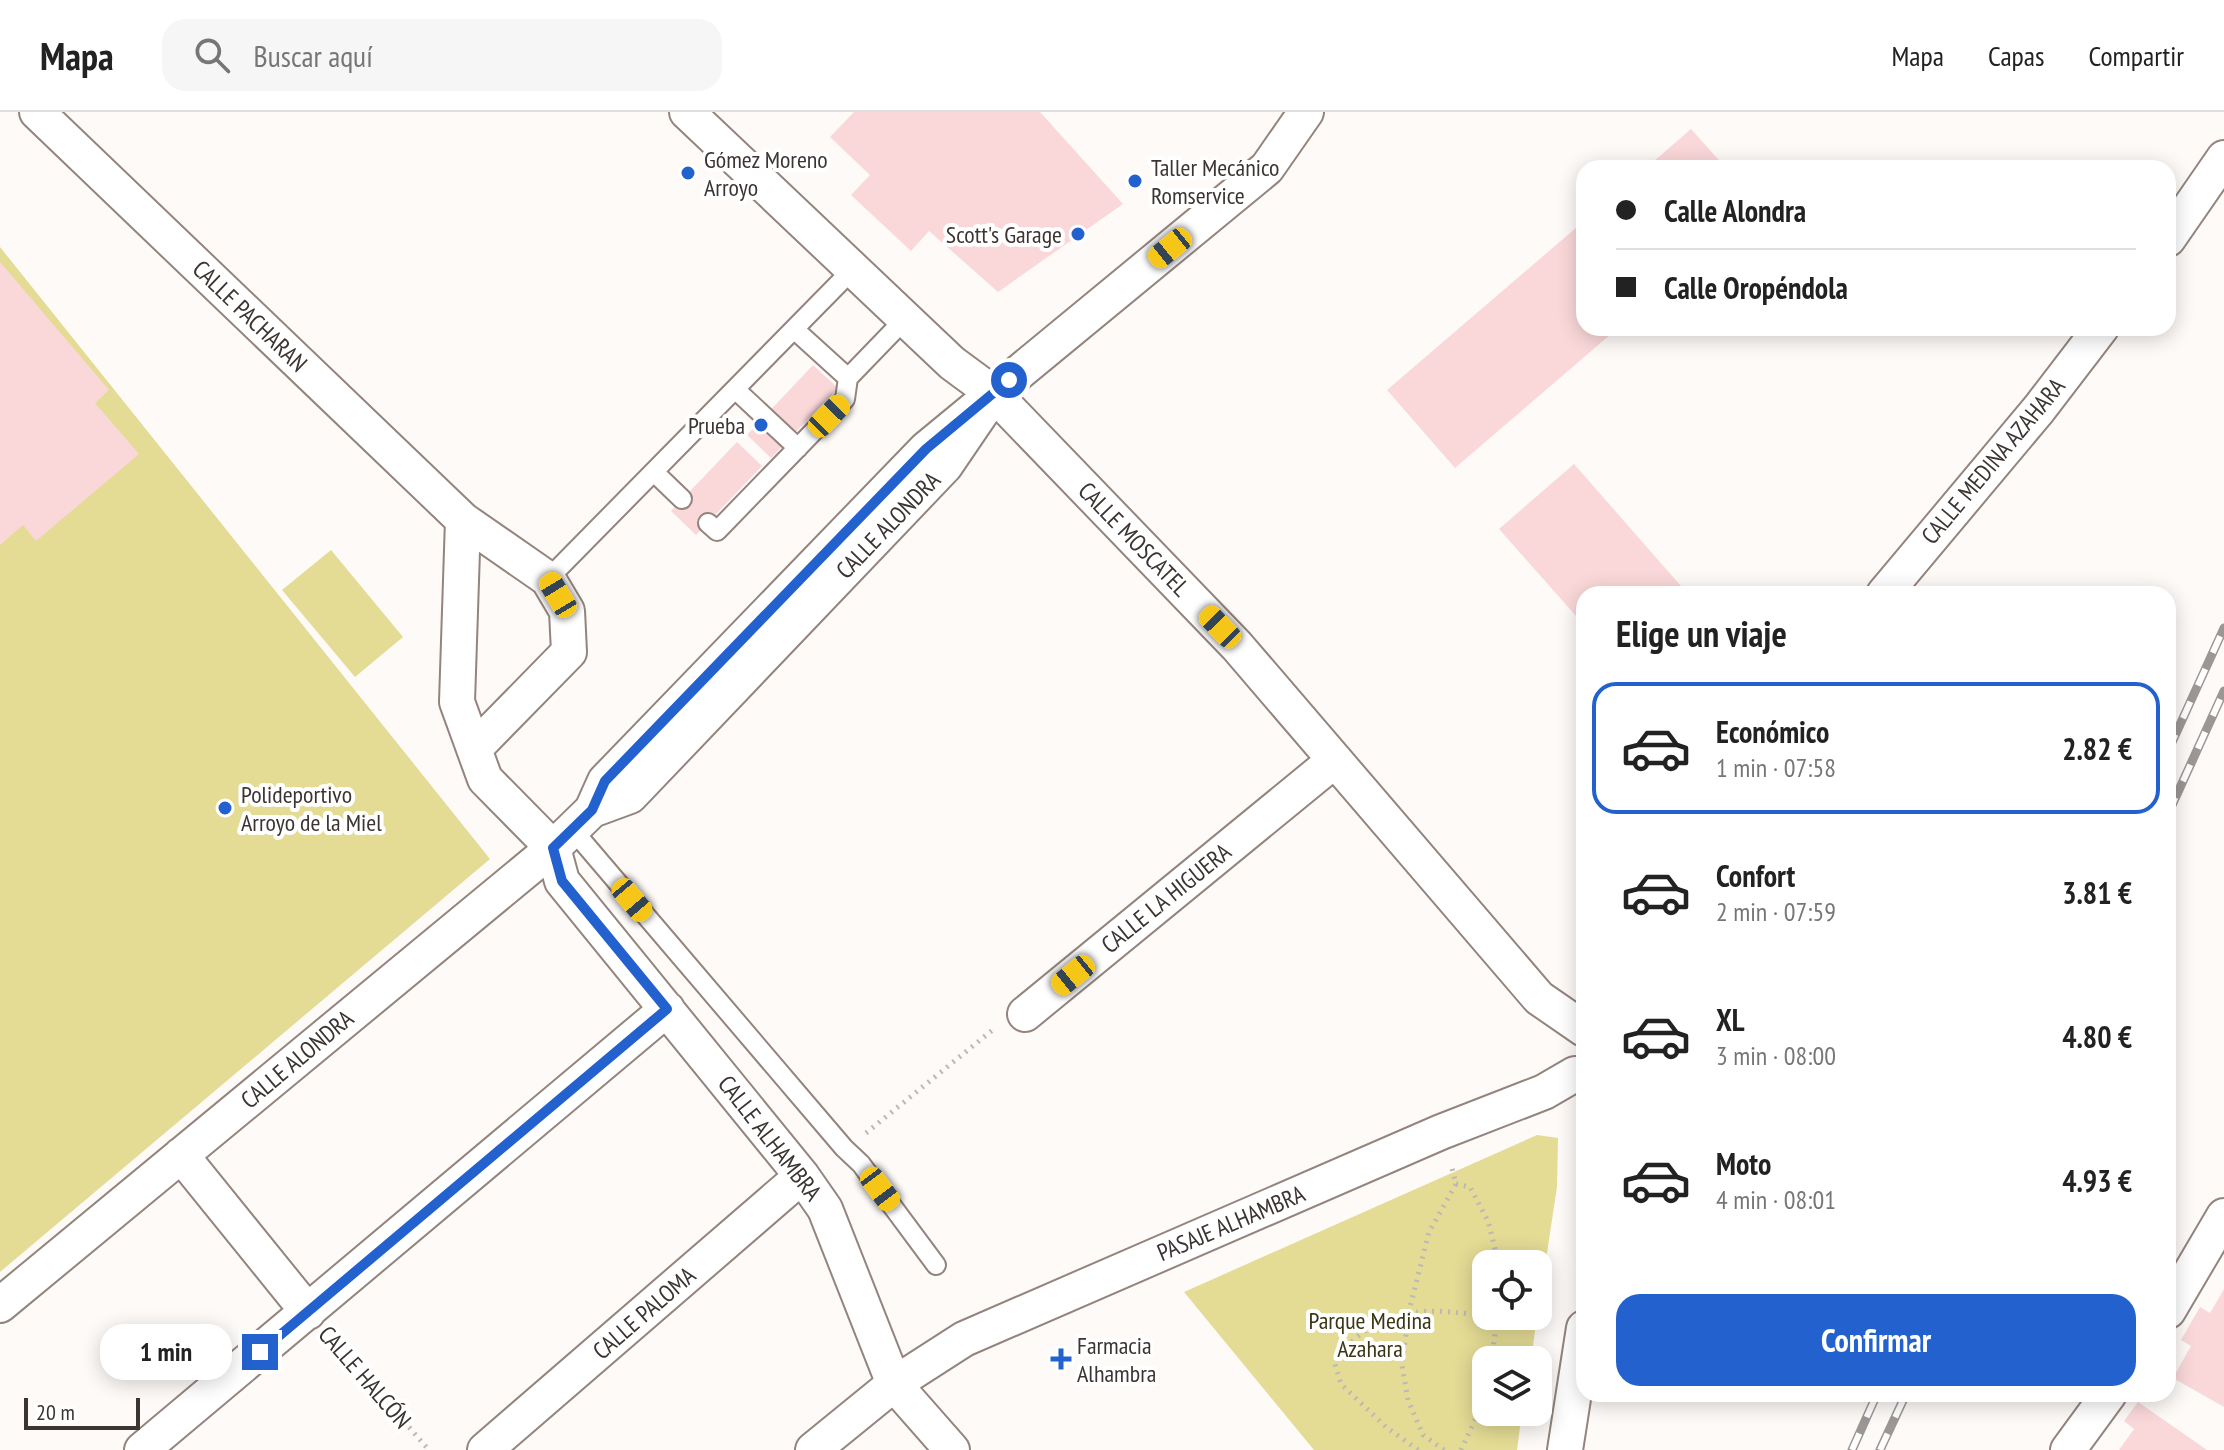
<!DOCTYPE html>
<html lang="es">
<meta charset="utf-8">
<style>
:root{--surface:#fff;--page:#f6f6f6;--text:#222;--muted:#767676;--line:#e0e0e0;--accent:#2361ce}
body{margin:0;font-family:"PT Sans Narrow",sans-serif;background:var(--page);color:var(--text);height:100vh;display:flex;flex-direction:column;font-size:30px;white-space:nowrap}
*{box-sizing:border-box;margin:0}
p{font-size:26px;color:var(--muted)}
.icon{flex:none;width:44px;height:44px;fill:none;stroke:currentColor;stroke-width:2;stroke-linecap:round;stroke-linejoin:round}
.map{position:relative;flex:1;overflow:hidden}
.drawer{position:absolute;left:1576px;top:474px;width:600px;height:816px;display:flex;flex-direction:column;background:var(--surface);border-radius:24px;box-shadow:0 4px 20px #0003}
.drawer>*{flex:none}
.guide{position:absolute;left:1576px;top:48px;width:600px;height:176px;border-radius:24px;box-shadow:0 4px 20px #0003;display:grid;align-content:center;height:176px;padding:0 40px;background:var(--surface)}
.controls{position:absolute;left:1472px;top:1138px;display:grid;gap:16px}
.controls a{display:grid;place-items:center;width:80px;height:80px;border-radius:16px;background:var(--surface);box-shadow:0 4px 20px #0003;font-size:40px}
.scale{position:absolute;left:24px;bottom:20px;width:116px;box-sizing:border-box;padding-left:8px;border:4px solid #3b3432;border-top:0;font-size:22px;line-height:28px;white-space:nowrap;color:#3b3432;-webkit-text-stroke:6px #fff;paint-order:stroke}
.end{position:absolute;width:36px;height:36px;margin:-18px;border:10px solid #2361ce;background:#fff;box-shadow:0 0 0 4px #fff}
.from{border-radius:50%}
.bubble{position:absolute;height:56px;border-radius:24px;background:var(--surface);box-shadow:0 4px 20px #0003;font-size:26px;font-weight:600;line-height:56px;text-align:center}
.car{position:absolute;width:24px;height:48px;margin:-24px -12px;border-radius:10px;box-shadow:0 0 6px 2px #0007;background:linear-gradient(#f5c518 24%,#345 0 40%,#f5c518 0 76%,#345 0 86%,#f5c518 0)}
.guide b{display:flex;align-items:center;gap:28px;height:76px;font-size:30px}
.guide b+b{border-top:2px solid var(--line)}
.guide i{width:20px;height:20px;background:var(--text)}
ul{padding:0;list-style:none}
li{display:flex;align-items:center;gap:24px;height:132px;margin:0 16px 12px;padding:0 24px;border:4px solid transparent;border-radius:24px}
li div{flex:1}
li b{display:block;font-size:30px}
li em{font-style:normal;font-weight:600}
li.selected{border-color:var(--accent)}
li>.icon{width:72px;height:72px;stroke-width:1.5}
h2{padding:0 40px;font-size:36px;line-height:96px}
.primary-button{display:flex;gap:16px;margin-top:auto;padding:16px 40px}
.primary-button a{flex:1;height:92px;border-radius:24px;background:var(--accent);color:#fff;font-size:32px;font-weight:600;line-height:92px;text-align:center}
header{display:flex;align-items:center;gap:48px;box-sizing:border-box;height:112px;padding:0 40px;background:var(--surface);border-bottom:2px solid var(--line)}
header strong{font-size:38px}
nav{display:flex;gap:44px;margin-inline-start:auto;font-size:28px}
.search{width:560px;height:72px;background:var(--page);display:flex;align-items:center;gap:20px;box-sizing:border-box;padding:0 28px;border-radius:24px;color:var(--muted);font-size:30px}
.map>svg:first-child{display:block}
.green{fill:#e4db95}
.building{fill:#fad8d9}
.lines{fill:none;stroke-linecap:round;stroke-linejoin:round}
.service-casing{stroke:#94847e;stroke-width:22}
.minor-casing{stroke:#94847e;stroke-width:38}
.path{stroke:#bcb8b6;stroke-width:5;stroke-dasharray:2 6;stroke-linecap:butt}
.service{stroke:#fff;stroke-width:18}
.minor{stroke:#fff;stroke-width:34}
.rail-casing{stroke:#9c9795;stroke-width:9}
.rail{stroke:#fff;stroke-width:6;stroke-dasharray:18;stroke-linecap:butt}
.route{stroke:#2361ce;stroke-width:10}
.poi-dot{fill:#2361ce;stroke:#fff;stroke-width:3}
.labels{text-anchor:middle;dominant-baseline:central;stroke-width:8;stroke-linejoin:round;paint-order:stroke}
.poi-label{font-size:24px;fill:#3b3432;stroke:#fff;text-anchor:start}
.street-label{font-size:24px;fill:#3b3432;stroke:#fff}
.park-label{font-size:24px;fill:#3a3514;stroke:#fff}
</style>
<header>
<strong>Mapa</strong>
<div class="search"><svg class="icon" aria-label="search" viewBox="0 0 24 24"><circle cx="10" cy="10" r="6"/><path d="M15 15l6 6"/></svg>Buscar aquí</div>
<nav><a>Mapa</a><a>Capas</a><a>Compartir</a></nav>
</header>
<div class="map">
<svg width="2224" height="1338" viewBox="0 0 2224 1338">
<rect width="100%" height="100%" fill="#fdfaf8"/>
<path class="green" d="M0,135L490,747L0,1160Z
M331,438L403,525L355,565L282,478Z
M1537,1023L1558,1026L1557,1075L1538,1200V1152H1486V1204H1537L1531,1248H1486V1300H1522L1517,1338H1314L1184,1180Z"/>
<path class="building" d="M854,0H1040L1123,92L998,180L929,119L911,139L851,83L870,63L830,25Z
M1691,17L1726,56H1646Z
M1584,109V216H1618L1455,356L1387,278Z
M0,150L109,278L95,291L139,342L36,429L23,413L0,433Z
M813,253L838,276L771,346L747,323Z
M737,330L762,354L696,423L671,399Z
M1574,352L1688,482H1584V513L1499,417Z
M2224,1177V1295L2173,1266L2191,1234L2181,1228L2200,1195L2210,1201Z
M2138,1290L2207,1338H2119L2134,1317L2124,1309Z"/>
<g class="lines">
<defs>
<path id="service" d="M794,217L848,266
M736,278L798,336
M655,361L682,387
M708,411L717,419L845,287L848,266L905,207
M548,467L853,157
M572,717L844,1036L861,1052L936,1153"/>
<path id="minor" d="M37,0L463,408
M687,0L952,251L994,282L1237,534L1539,886L1584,917
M2168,127L2224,46
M994,282L945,354L630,684L592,698L605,669L926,337L1267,56L1306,0
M1884,482L2039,297L2101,216
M474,637L569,540L567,499L548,467L463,408L457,590L485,667L553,736L562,769L802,1064L825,1097L894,1272L952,1338
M1025,902L1335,648
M181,1043L308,1200
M0,1193L553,736L592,698
M2168,1199L2224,1104
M142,1338L667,897
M485,1338L802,1064
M813,1338L894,1272L964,1227L1441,1020L1544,980L1575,962
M1565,1338L1584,1216
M2068,1338L2109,1282"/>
</defs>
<use href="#service" class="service-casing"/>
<use href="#minor" class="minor-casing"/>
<path class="path" d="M866,1021L995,916
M1456,1072L1470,1075L1488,1109L1499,1152
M330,1225L429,1338
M1491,1248L1498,1205
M1418,1338L1386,1315L1341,1272L1334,1249C1380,1191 1431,1194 1498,1207
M1444,1338L1423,1323L1408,1288L1402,1254L1409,1199L1429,1120L1456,1072L1452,1056
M1461,1338L1483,1291L1486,1275"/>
<use href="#service" class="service"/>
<use href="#minor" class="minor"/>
<defs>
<path id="rail" d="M2168,639L2224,516
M2168,702L2224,579
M1852,1338L1877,1282
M1880,1338L1906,1282"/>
</defs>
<use href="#rail" class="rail-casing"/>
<use href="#rail" class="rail"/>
</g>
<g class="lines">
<path class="route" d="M260,1240L667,897L562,769L553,736L592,698L605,669L926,337L1009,268"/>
</g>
<g class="poi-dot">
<circle cx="688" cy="61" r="8"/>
<circle cx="1135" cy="69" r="8"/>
<circle cx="1078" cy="122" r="8"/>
<circle cx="761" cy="313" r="8"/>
<circle cx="225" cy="696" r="8"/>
<path d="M1057 1235h8v8h8v8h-8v8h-8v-8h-8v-8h8z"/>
</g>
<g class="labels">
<g class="poi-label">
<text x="704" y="47">Gómez Moreno<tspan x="704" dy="28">Arroyo</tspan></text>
<text x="1151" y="55">Taller Mecánico<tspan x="1151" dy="28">Romservice</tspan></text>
<text x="1062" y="122" text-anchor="end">Scott's Garage</text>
<text x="745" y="313" text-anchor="end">Prueba</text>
<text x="241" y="682">Polideportivo<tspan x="241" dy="28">Arroyo de la Miel</tspan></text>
<text x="1077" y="1233">Farmacia<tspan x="1077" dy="28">Alhambra</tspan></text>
</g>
<g class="street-label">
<text transform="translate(250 204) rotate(44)">CALLE PACHARAN</text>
<text transform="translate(1993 349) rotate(-50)">CALLE MEDINA AZAHARA</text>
<text transform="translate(888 413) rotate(-46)">CALLE ALONDRA</text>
<text transform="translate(1134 427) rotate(46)">CALLE MOSCATEL</text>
<text transform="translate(1166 786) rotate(-39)">CALLE LA HIGUERA</text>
<text transform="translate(297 947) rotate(-40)">CALLE ALONDRA</text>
<text transform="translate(770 1026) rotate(52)">CALLE ALHAMBRA</text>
<text transform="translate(1231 1111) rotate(-23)">PASAJE ALHAMBRA</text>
<text transform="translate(644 1201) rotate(-41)">CALLE PALOMA</text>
<text transform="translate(365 1265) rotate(49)">CALLE HALCÓN</text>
</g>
<g class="park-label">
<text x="1370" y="1208">Parque Medina<tspan x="1370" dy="28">Azahara</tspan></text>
</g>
</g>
</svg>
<div class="controls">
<a><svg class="icon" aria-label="locate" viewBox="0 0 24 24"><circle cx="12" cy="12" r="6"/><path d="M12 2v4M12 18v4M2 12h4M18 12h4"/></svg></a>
<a><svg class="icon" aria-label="layers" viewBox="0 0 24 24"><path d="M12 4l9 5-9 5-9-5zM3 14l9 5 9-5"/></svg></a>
</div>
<div class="scale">20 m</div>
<i class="end from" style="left:1009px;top:268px"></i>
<i class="end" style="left:260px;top:1240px"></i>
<div class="bubble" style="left:100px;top:1212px;width:132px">1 min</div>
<i class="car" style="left:1170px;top:136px;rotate:231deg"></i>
<i class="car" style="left:829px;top:304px;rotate:44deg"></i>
<i class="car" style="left:558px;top:483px;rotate:329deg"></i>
<i class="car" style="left:1220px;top:515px;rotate:316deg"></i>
<i class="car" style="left:632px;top:788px;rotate:140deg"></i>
<i class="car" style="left:1073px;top:863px;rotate:231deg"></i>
<i class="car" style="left:880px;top:1077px;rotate:143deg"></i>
<div class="guide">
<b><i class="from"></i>Calle Alondra</b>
<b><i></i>Calle Oropéndola</b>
</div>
<section class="drawer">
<h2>Elige un viaje</h2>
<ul>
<li class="selected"><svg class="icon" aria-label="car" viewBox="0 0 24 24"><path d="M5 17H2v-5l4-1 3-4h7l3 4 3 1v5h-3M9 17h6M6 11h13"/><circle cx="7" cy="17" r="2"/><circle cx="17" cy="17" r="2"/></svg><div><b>Económico</b><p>1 min · 07:58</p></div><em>2.82 €</em></li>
<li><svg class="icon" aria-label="car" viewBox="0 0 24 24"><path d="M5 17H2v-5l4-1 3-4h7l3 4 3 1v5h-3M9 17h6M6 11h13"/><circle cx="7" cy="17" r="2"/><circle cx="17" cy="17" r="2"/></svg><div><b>Confort</b><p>2 min · 07:59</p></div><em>3.81 €</em></li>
<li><svg class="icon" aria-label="car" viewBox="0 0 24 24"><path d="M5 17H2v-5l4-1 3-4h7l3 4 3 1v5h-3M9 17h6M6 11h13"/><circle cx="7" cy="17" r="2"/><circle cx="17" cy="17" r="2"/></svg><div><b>XL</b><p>3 min · 08:00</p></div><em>4.80 €</em></li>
<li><svg class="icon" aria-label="car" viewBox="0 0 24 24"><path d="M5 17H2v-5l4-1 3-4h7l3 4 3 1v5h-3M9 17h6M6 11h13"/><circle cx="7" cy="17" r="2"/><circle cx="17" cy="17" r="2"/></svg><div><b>Moto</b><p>4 min · 08:01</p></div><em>4.93 €</em></li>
</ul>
<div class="primary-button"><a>Confirmar</a></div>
</section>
</div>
